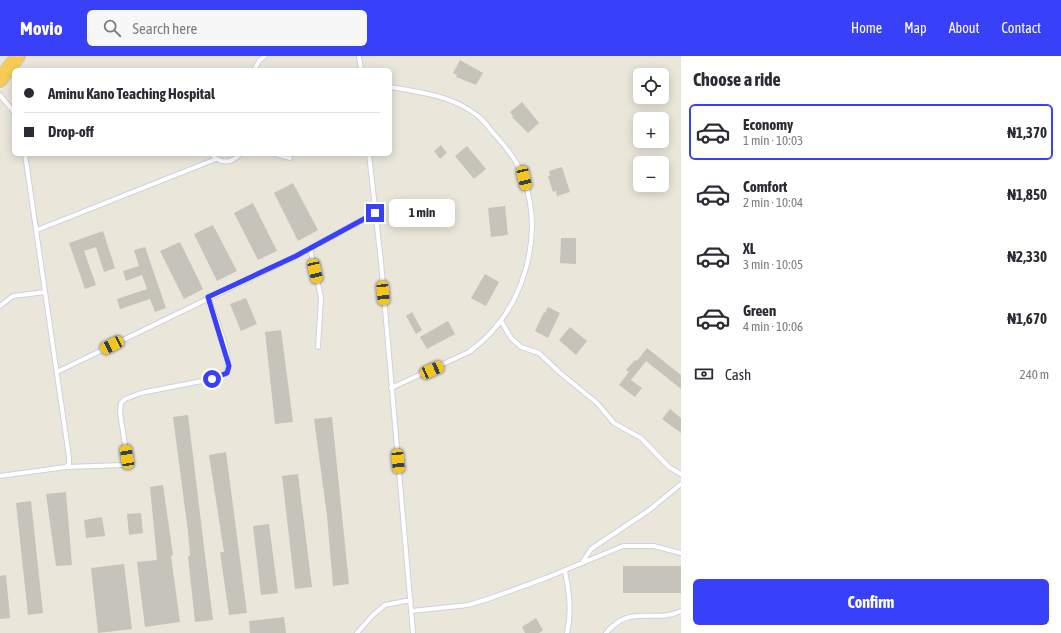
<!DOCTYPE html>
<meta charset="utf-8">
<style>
:root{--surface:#fff;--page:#f7f7f7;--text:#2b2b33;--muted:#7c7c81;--line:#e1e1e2;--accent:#3840fa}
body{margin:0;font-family:"Asap Condensed",sans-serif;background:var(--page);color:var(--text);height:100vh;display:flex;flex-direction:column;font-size:15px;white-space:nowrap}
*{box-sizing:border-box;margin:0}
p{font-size:13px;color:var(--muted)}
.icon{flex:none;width:22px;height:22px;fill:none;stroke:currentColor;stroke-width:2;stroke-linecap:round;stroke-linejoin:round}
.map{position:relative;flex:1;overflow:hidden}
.panel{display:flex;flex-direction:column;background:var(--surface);width:380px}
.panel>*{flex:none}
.top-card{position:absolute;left:12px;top:12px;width:380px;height:88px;border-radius:6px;box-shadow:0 2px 10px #0003;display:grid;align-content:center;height:88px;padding:0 12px;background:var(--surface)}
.controls{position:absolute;left:633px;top:12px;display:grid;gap:8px}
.controls a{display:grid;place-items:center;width:36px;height:36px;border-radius:6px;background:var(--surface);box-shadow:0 2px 10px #0003;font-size:20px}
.end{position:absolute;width:18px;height:18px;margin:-9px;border:5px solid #3840fa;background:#fff;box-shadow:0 0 0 2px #fff}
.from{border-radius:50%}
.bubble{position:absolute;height:28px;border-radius:6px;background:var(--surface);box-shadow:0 2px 10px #0003;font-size:13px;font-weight:700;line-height:28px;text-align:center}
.car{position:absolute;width:12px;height:24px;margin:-12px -6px;border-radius:5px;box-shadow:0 0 3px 1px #0007;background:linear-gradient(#f5c518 24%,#345 0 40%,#f5c518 0 76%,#345 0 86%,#f5c518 0)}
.top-card b{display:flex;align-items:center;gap:14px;height:38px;font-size:15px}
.top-card b+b{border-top:1px solid var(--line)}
.top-card i{width:10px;height:10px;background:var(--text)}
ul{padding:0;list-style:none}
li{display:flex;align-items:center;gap:12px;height:56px;margin:0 8px 6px;padding:0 4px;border:2px solid transparent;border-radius:6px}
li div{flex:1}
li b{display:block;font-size:15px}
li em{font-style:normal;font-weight:700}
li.active{border-color:var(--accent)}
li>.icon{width:36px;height:36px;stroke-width:1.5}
h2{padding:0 12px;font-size:18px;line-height:48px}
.pay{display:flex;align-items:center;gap:10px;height:44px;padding:0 12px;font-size:15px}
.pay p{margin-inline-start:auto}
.button{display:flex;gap:8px;margin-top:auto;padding:8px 12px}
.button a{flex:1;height:46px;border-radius:6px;background:var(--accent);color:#fff;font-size:16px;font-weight:700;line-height:46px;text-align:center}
header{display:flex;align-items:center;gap:24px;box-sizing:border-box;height:56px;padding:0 20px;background:var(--accent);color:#fff}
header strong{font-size:19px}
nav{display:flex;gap:22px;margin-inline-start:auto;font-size:14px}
.search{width:280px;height:36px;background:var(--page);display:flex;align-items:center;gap:10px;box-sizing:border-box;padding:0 14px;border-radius:6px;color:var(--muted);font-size:15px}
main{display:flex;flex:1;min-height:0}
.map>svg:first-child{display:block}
.building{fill:#c6c3ba}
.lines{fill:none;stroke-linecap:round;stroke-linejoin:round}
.service-casing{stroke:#cfd0e2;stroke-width:6}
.trunk-casing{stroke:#c7c7c7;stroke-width:16}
.service{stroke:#fff;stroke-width:4}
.trunk{stroke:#f7cc56;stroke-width:14}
.route{stroke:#3840fa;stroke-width:5}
</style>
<header>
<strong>Movio</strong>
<div class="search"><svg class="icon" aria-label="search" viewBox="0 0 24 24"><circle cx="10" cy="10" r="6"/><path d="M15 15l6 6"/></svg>Search here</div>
<nav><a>Home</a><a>Map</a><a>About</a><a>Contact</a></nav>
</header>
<main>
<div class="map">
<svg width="681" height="577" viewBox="0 0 681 577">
<rect width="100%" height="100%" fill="#ebe6da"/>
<path class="building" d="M460,4L483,17L476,29L456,21L457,19L453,17Z
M522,46L539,67L528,77L512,61L513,60L510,56Z
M441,89L447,97L440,103L434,95Z
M467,90L486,113L474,123L455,100Z
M562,111L570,136L557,140L556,135L553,136L548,120H550L549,115Z
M293,127L318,174L298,185L274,137Z
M253,147L277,195L258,204L234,157Z
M505,150L508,179L491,181L488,152Z
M213,169L237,215L217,225L194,178Z
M103,175L115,212L104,216L96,191L84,195L96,229L85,233L69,187Z
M561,182H576V208L560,207Z
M180,186L203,233L184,243L160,195Z
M145,191L166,252L155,256L150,243L120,253L117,243L147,233L142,219L126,225L123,215L139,210L134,194Z
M485,218L499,226L486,250L471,242Z
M246,242L257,268L241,275L230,248Z
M548,251L560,257L548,282L535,275L544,256L545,257Z
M412,256L422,274L416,278L406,260Z
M448,265L455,278L427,293L420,281Z
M570,271L587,285L576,299L559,284Z
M281,274L293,366L275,368L265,276Z
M647,292L681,319V333L646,305L631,324L642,332L635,341L619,329L629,316L626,314L635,304L637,305Z
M670,353L681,362V377L662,363Z
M188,359L213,564L195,566L188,500H190L188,476L173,361Z
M332,361L349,528L333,530L327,460L314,363Z
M226,396L247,557L229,559L220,496H224L209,399Z
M298,418L312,531L295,533L282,420Z
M163,429L173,499L171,500L180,566L145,571L137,506L157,504L150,431Z
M66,436L72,509L56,510L46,438Z
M31,445L43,557L28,559L16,447Z
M141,457L143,477L129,479L127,458Z
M102,461L105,480L86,482L84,464Z
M269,468L278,537L261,539L253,470Z
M124,508L132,573L98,577L91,512Z
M623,510H681V537H623Z
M6,519L10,562L0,563V520Z
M284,561L286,577H250L249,565Z
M536,562L543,574L539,577H525L522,571Z"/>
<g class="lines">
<defs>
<path id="service" d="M359,0L361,14
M254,14L259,5L265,0
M390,31C421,36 453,40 478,60C485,65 490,74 496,80C507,92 519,108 524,123C545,184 522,258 469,296L391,332
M0,39L14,56
M211,98C220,108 231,108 240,98
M275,98L290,102
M369,98L381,206L413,577
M37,174L216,103
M310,192L321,241L318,291
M0,250L13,240L45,236
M501,265L511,282L521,291L539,297L559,316L597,347L614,367L641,382L669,411L681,418
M57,316L296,200L375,157
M66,411L123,409L127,401L120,357L121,347L125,343L141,337L212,323L227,317C232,296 215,262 208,241
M0,420L66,411L69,408V401L25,98
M582,507L591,493L648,455L681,428
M565,515C569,535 572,556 567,577
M412,555L468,549L488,543L546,522L623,490H654L681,497
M357,577L373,559L385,549L411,544
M606,577C631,547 653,568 681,555"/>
<path id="trunk" d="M0,24L18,0"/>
</defs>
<use href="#service" class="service-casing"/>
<use href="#trunk" class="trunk-casing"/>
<use href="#service" class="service"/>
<use href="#trunk" class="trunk"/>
</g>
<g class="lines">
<path class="route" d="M212,323L227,317L229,310L208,241L296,200L375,157"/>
</g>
</svg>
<div class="controls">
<a><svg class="icon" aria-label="locate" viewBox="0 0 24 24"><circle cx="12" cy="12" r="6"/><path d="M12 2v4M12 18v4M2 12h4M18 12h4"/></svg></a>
<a>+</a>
<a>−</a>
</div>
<i class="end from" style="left:212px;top:323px"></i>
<i class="end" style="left:375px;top:157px"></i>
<div class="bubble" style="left:389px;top:143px;width:66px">1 min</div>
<i class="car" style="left:524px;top:122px;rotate:167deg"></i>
<i class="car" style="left:315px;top:215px;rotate:167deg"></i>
<i class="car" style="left:383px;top:237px;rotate:175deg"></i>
<i class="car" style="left:112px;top:289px;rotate:243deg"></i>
<i class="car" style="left:432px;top:314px;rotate:66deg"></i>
<i class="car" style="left:127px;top:401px;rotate:351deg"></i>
<i class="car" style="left:398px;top:405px;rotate:175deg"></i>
<div class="top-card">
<b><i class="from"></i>Aminu Kano Teaching Hospital</b>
<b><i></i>Drop-off</b>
</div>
</div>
<section class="panel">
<h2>Choose a ride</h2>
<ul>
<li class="active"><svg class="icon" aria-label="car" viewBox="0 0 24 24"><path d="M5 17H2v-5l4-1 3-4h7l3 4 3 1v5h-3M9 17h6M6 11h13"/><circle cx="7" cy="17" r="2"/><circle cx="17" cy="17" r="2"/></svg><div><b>Economy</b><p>1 min · 10:03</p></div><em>₦1,370</em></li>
<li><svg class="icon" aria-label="car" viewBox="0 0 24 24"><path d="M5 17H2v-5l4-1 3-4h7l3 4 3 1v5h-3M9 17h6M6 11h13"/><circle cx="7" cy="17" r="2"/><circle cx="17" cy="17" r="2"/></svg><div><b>Comfort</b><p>2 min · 10:04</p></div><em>₦1,850</em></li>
<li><svg class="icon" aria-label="car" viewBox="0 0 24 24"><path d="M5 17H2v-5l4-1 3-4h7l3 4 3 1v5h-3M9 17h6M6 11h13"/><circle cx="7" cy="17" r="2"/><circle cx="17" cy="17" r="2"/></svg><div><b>XL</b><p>3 min · 10:05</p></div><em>₦2,330</em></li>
<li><svg class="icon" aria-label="car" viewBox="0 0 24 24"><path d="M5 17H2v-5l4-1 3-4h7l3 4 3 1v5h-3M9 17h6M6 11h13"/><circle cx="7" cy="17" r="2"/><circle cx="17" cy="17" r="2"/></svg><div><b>Green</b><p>4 min · 10:06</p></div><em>₦1,670</em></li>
</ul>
<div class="pay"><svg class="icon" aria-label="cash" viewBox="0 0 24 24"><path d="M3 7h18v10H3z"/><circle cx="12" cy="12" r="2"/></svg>Cash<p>240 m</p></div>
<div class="button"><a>Confirm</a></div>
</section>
</main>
